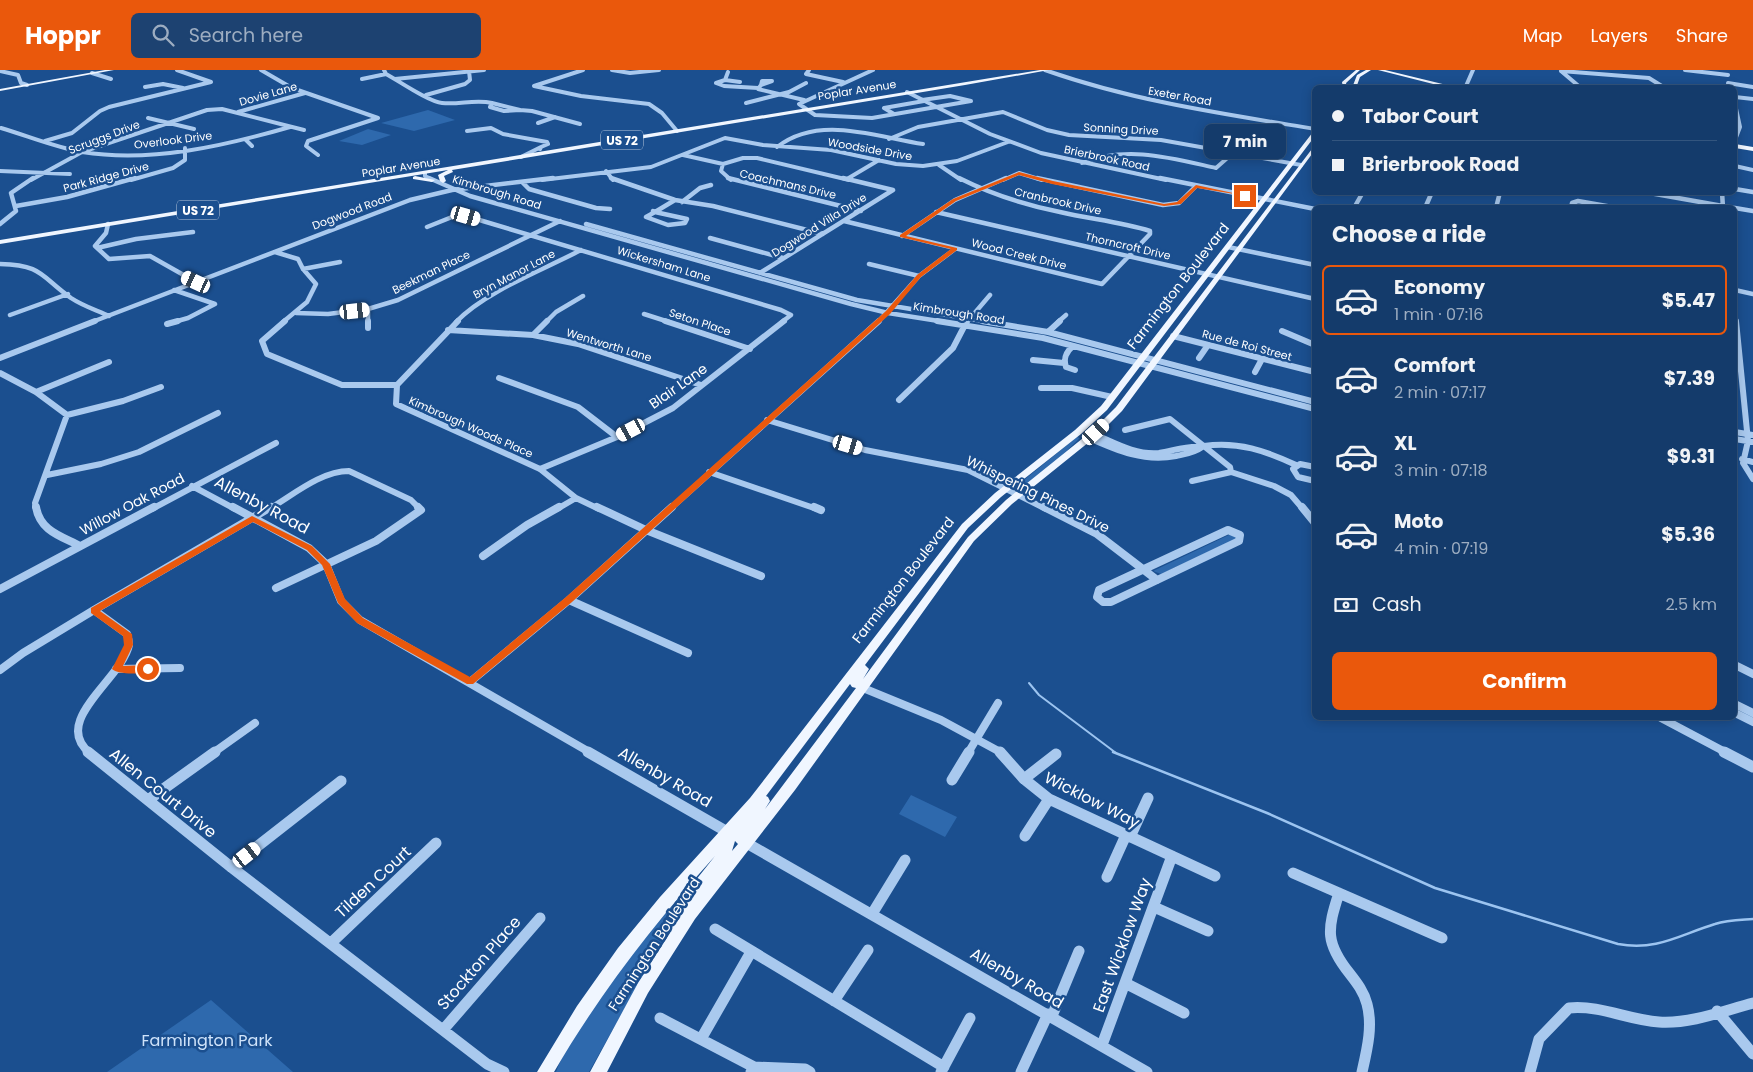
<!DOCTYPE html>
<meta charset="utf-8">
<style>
:root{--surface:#143b6b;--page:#1d4271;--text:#f1f3f6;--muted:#9dadc1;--line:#33557e;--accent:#ea580c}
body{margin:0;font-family:Poppins,sans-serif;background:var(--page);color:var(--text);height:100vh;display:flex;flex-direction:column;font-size:19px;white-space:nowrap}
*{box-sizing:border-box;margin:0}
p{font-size:16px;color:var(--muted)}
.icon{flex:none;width:28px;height:28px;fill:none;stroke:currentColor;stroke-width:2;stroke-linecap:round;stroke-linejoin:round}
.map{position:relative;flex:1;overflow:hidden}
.sheet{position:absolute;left:1312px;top:135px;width:425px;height:515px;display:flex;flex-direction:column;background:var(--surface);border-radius:8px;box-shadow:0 2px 12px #0003,0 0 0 1px var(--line)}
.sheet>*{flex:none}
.guide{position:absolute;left:1312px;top:15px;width:425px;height:110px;border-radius:8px;box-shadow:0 2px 12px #0003,0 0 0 1px var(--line);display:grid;align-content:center;height:110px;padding:0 20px;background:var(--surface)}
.end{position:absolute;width:22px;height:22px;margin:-11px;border:6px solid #ea580c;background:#fff;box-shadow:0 0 0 2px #fff}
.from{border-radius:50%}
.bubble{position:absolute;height:35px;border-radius:8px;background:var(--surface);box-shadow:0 2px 12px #0003,0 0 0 1px var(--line);font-size:16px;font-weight:700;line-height:35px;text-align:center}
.car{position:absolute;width:15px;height:30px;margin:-15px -8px;border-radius:6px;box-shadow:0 0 4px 1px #0007;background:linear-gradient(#fff 24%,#345 0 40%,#fff 0 76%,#345 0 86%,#fff 0)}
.guide b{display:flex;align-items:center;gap:18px;height:48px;font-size:19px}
.guide b+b{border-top:1px solid var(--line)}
.guide i{width:12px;height:12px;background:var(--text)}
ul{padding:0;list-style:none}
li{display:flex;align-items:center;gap:15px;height:70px;margin:0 10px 8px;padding:0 10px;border:2px solid transparent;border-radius:8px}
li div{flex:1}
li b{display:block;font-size:19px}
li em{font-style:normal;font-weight:700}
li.selected{border-color:var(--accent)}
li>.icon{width:45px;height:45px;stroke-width:1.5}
h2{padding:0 20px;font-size:22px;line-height:60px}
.pay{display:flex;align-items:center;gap:12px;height:55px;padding:0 20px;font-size:19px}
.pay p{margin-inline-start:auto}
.action{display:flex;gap:10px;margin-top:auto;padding:10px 20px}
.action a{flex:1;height:58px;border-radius:8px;background:var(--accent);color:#fff;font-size:20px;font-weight:700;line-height:58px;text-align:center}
header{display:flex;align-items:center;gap:30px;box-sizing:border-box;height:70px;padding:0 25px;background:var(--accent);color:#fff}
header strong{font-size:24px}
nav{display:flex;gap:28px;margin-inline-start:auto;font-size:18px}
.search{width:350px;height:45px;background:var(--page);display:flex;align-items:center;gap:12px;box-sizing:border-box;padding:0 18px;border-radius:8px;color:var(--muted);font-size:19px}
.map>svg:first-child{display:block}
.green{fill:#2e69ad}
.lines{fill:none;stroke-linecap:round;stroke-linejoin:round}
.stream-far1{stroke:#9cc4f0;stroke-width:2}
.stream{stroke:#9cc4f0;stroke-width:2.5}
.minor-far4{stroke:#a9c9ee;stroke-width:4}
.minor-far3{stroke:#a9c9ee;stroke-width:4.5}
.minor-far2{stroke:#a9c9ee;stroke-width:6}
.minor-far1{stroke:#a9c9ee;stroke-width:8}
.minor{stroke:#a9c9ee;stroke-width:11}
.major{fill:#f0f6ff;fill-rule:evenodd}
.route{fill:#ea580c}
.labels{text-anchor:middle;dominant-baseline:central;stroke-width:5;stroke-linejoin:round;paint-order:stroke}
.far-street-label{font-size:11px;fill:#fff;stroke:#1b4f8f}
.shield{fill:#1b4f8f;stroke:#bbcadd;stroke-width:1}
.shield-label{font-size:12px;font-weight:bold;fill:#fff}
.street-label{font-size:14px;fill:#fff;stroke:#1b4f8f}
.near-street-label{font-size:16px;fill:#fff;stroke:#1b4f8f}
.near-park-label{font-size:16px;fill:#cfe3fa;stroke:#1b4f8f}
</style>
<header>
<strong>Hoppr</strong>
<div class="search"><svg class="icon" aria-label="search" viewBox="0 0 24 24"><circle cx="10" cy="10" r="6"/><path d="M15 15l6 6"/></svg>Search here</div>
<nav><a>Map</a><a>Layers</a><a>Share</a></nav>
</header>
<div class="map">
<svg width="1753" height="1002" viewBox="0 0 1753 1002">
<rect width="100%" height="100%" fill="#1b4f8f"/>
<path class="green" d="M428,40L455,50L414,61L381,53Z
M368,59L391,65L362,75L339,71Z
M1077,367L1080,368L1053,394L1019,420L1014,418Z
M1231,464L1238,468L1161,504L1153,501Z
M911,725L957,747L945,767L899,744Z
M718,785L682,836L589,1002H556C563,982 577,963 588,946C626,888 671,836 718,785Z
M211,930L293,1002H107Z"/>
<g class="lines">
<path class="stream-far1" d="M1029,613L1039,625L1116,683"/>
<path class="stream" d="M1113,682L1267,743L1435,818L1618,874C1657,881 1679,865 1715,854C1727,850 1740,850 1753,849"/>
<path class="minor-far4" d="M261,0L292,18L378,48
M384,0L386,4C399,11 429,32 442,33C459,35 475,29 492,33
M583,0L534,16L581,26L649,34L662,43L677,61
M612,0L630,3L659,0
M809,0L806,4L843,12
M873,0L799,34L815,45L872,48L971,31L950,26L922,30
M1045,0C1133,31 1224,44 1315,59
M1685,0L1728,5
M0,1L18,5L21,13L27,15
M1561,1L1649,8L1665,18
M1561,1L1581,18
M92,3L111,9
M362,9L386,4
M395,9L484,0
M725,10L728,2
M762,11H772L761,15Z
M740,12L725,10L716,13L724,16L758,18
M1728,13L1753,17
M761,15L758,19L804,30
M1466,16L1482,18
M145,17L163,14L183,18
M1461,18L1466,16L1473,0
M907,22L990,64L1041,83L1166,110
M426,25L465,14L470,10L469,1
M1735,27L1753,29
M492,33L520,40L504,41L490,37Z
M746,33L789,22L806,13
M1735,34L1740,57L1735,70
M520,40L532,41L580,54
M238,42L305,23
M894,44L884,38L924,31
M148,48L194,59
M538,53L555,47
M1,58C28,66 54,77 82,82C151,93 224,76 290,57
M467,61L491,58L503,64L547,72L548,74L541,77
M245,69L252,76
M889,69L918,57L1003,42L1047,60L1069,65L1161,70L1301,95
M45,71L72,63L100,41L109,37L211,12L177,0
M777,77C819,44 876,67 923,74
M318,85L306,76L308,71L378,48
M683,85L723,94L743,88H757L849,110
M521,87L541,77L540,79
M1082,93C1127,75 1171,88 1216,98L1233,83
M723,94L721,101L731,110
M939,95L961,110
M1735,96L1753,100
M0,101L70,104
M606,101L613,110
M425,103V106L432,110
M847,109L879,90
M31,110L82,82L207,40L222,39L304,60
M131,110L173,98L185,90V78
M542,110L651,97L725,68L763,75L831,80L896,94L923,96L957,91L1008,72
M1003,110L1019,103L1042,110"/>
<path class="minor-far3" d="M429,108L470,126L851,234L888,243L945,252
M611,108L675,130L713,136L823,164
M728,108L861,141
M843,108L893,120
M1037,108L1163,135L1179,133L1196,116
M1160,108L1315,139
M523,113L529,119L596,138L610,139
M1735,119L1753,122
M1644,122L1734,138
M1722,122L1723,138
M682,132L700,118L711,115
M16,136L67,127L135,108
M1354,138L1363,122
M1425,138L1432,122
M1496,138L1500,122
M1571,138L1572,133L1578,131L1618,138
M1735,138L1753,141
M653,141L655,142
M655,142L687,149L685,153L668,155L646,147Z
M655,142L675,130
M936,142L1315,229
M844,151L1102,214L1150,164V161C1121,152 1090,149 1060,142C1025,135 991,124 959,108
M0,154L16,141L11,123L33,108
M108,154L106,163L95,176L109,189L150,186L196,212
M586,154L857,230L989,252
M427,157L452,147L466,146L781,240L791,245L782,252
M902,166L955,130L1006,108
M710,168L783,188
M1228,177L1315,195
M97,178L136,169L193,162
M275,182L298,189L303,199L316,214L307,232L283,252
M0,194C43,195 40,206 71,228C83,236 96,240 109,246
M869,194L919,206
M303,199L340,192
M760,203L893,120
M1735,220L1753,224
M368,239V252
M1735,240L1736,252
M296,243L328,244L368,239L398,230L560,151
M644,244L669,252
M10,245L68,224
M92,252L410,130L452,120L553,108
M174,252L188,248L215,234L174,220
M456,252C486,221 543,200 581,180
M546,252L556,242L583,226
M878,252L919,206L955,179
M967,252L990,225
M1058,252L1066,245"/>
<path class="minor-far2" d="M285,251L262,271L267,284L342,315H397
M368,251V258
M665,251L750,279
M937,251L1043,268L1315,339
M982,251L1048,262L1315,332
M1736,251L1748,371L1743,393L1753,409
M167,254L178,251
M448,260L533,265L578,274L701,315
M1282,261L1315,275
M1048,262L1060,251
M533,265L547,251
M1173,266L1315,302
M1073,276C1066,282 1063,288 1066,297L1075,300
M0,288L95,251
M1199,288L1208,275
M1033,290L1064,293
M1255,302L1262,289
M0,303L36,322L67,345L35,433L36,439
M499,308L578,337L617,367
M397,315L396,334L540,399L576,428L599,439
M397,315L458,251
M1041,318H1072L1112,327
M36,322L109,292
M899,330L953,278L967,251
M67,345L123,331L161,317
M767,350L865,380L968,400L1046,439
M1125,360L1170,349L1230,397L1231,402
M1735,362L1753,365
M1089,368C1118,381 1144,392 1176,386C1185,384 1194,383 1202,377C1187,375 1173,381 1159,383C1135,385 1115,373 1094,364
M1735,369L1753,372
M1204,376C1238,371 1266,381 1296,395
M1742,389L1753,392
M1315,397L1300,394L1293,399L1298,407L1315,411
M540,399L617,367L673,338L784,251
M709,402L817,439
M47,405L101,394L139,382L218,343
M1192,411L1231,402L1274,416L1291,425L1303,439
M192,416L235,439
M152,439L276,373
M269,439C293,425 321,401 349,401L411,430L420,439
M557,439L576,428
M670,439L879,251"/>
<path class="minor-far1" d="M36,437C40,461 61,466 80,476
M233,437L309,478L326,494L341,531L360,550L591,683
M597,437L646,460L761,506
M814,437L821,440
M1044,437L1097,464L1144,500
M1302,437L1315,453
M1228,460L1240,465L1239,471L1111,532H1103L1097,527L1099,520Z
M483,486L527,455L559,437
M1144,500L1157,510
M276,518L376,471L421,440L418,437
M0,519L154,437
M569,530L688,583
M1735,595L1753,604
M116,599L180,598
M0,600L23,583L94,540L271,437
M470,612L569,530L672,437
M863,618L941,650L1002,683
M1735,634L1753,643
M1735,643L1753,652
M1661,648L1727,683
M90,683C50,651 122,609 129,575C129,572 128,567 127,564L94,540
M213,683L255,653
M968,683L998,633"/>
<path class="minor" d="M88,682L231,797L487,994L504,1002
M588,682L731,764
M1000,682L1024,709L1049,729L1215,806
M1724,682L1753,697
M1024,709L1056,684
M952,710L969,682
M148,730L215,682
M1025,766L1049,729
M1130,767L1148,728
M743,771L1147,1002
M231,797L341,711
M1293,803L1442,868
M1107,807L1126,765
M1339,823C1327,860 1325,873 1350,904C1357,913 1364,922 1367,934C1373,956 1367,980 1362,1002
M1154,837L1208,861
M872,844L905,790
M715,859L944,997
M331,873L436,773
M1125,913L1184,943
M834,931L868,880
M1717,941L1753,984
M1052,946L1079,881
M660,948L754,997
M443,960L540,848
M701,969L751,882
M1102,975L1172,786
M751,1002L754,997L805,999L810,1002
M941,1002L970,948
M1021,1002L1048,944
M1530,1002L1539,969L1569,938C1601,935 1628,950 1659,952C1691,954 1723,941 1753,933"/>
<path class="major" d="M105,0H114L0,21V19Z
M1040,0H1049L965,15L452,100L453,102L444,106L446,111L443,113L440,111L438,105L448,100L0,174V170Z
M1356,0H1360L1346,13L1347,18H1343L1342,12Z
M1366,0H1371L1360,7L1356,18H1352L1357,5Z
M1378,0H1385L1459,18H1449Z
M1313,62H1315V66L1107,340L1081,364L1001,427L968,458L865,595L869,599L863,609L968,467L1006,430L1093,360L1116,337L1315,75V80L1122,341L1099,364L1012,434L974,471L795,720L695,849L648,923L607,1002H590L638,913L670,863L667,858L669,853L688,820L715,786C654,854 600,923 554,1002H537L577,936L618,878L660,827L750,728L962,454L995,423L1075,360L1101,336ZM850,614L852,617L856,618L765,739L770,731L768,727L766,726ZM735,771L738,774L732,781Z
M1735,74L1753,77V81L1735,78Z
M415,106L435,110L432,112L413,109V107Z"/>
</g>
<path class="route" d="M1019,102L1053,111L1164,134L1177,132L1196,115L1247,126L1197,118L1181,134L1164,136L1052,114L1019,105L956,131L906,166L957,178V180L921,207L890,244L572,532L473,614H467L357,553L338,533L322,495L307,480L253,452L100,541L132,564L133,575L123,596L148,595L153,599C146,605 118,605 112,599L124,575L123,566L91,543V538L252,446L312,476L330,494L345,529L363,548L470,607L566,527L886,241L917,205L951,179L900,167V165L953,129Z"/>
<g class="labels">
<g class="far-street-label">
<text transform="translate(857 20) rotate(-9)">Poplar Avenue</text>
<text transform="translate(268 24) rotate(-16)">Dovie Lane</text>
<text transform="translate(1180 26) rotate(10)">Exeter Road</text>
<text transform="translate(1121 59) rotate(3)">Sonning Drive</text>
<text transform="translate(104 67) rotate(-21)">Scruggs Drive</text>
<text transform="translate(173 70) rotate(-7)">Overlook Drive</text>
<text transform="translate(870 79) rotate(10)">Woodside Drive</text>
<text transform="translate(1107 88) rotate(12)">Brierbrook Road</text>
<text transform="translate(401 97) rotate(-9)">Poplar Avenue</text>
<text transform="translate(106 107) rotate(-15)">Park Ridge Drive</text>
<text transform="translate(788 114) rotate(13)">Coachmans Drive</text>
<text transform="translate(497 122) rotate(17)">Kimbrough Road</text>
<text transform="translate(1058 131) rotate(13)">Cranbrook Drive</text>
<text transform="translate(352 141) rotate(-21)">Dogwood Road</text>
<text transform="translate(819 155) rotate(-32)">Dogwood Villa Drive</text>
<text transform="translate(1128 176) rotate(13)">Thorncroft Drive</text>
<text transform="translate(1019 184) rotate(14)">Wood Creek Drive</text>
<text transform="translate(664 194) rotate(17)">Wickersham Lane</text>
<text transform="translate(431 202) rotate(-26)">Beekman Place</text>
<text transform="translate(514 204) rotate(-28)">Bryn Manor Lane</text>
<text transform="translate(959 243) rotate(9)">Kimbrough Road</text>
<text transform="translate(700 252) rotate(18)">Seton Place</text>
<text transform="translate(609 275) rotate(17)">Wentworth Lane</text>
<text transform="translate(1247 275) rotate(15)">Rue de Roi Street</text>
<text transform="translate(471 357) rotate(24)">Kimbrough Woods Place</text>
</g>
<g class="shield">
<rect x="601" y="60.5" width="42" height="19" rx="4"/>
<rect x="177" y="130.5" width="42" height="19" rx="4"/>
</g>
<g class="shield-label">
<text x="622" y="70">US 72</text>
<text x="198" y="140">US 72</text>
</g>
<g class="street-label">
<text transform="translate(1178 216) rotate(-52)">Farmington Boulevard</text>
<text transform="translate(678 316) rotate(-35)">Blair Lane</text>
<text transform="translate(1038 424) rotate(26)">Whispering Pines Drive</text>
<text transform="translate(132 434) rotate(-28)">Willow Oak Road</text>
<text transform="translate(903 510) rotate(-52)">Farmington Boulevard</text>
<text transform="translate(654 874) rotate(-57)">Farmington Boulevard</text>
</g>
<g class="near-street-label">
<text transform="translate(262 435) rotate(28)">Allenby Road</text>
<text transform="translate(665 707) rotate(30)">Allenby Road</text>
<text transform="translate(163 723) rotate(39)">Allen Court Drive</text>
<text transform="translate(1092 730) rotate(27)">Wicklow Way</text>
<text transform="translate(373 812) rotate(-43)">Tilden Court</text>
<text transform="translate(1122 875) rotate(-70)">East Wicklow Way</text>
<text transform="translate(479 893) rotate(-49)">Stockton Place</text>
<text transform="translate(1017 908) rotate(30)">Allenby Road</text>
</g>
<g class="near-park-label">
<text x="207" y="970">Farmington Park</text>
</g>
</g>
</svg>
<i class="end from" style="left:148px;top:599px"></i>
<i class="end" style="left:1245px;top:126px"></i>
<div class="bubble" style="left:1204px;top:54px;width:82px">7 min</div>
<i class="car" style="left:466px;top:146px;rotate:106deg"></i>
<i class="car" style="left:196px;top:212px;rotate:295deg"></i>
<i class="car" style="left:355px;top:241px;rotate:84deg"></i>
<i class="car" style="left:631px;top:360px;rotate:242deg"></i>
<i class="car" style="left:1096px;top:362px;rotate:48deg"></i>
<i class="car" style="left:848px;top:375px;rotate:107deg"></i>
<i class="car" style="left:247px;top:785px;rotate:52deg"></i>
<div class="guide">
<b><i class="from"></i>Tabor Court</b>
<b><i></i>Brierbrook Road</b>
</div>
<section class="sheet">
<h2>Choose a ride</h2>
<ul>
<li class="selected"><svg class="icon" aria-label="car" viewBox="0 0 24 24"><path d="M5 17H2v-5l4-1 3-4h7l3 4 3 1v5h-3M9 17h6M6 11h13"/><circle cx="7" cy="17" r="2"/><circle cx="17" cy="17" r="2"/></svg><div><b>Economy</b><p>1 min · 07:16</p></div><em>$5.47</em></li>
<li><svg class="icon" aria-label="car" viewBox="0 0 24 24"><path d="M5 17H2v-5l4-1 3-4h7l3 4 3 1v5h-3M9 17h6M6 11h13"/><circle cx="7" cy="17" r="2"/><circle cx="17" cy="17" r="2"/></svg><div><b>Comfort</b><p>2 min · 07:17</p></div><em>$7.39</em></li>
<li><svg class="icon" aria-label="car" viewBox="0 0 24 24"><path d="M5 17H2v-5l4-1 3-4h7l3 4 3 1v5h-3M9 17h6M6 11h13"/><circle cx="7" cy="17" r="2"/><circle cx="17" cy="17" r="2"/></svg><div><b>XL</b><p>3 min · 07:18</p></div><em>$9.31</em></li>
<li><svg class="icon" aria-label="car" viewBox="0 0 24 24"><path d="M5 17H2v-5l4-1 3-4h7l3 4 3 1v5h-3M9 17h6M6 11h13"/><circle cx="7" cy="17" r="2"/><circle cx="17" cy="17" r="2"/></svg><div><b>Moto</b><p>4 min · 07:19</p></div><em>$5.36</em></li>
</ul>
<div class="pay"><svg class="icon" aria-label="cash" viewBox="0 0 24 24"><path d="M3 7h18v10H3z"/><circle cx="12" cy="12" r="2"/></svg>Cash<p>2.5 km</p></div>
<div class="action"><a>Confirm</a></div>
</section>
</div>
